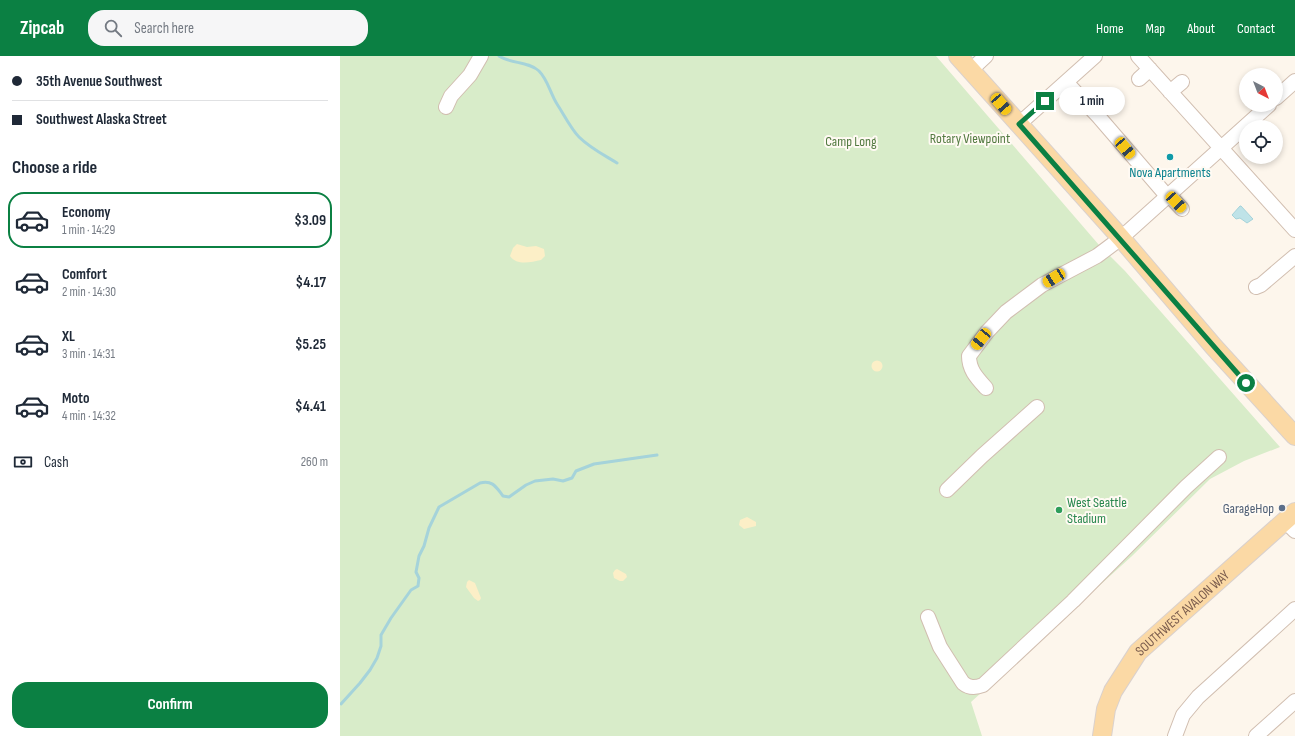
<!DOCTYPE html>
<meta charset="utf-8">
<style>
:root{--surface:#fff;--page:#f6f6f7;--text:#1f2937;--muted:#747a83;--line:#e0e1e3;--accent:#0b8043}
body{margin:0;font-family:"Sofia Sans Condensed",sans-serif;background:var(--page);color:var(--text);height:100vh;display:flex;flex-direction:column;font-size:15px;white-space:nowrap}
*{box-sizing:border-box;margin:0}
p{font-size:13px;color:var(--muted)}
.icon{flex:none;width:22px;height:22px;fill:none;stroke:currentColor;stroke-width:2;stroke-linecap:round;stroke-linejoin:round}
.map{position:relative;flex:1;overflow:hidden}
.panel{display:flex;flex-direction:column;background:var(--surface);width:340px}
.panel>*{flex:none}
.top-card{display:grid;align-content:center;height:88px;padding:0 12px;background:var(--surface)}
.needle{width:26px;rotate:138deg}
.buttons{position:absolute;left:899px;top:12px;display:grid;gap:8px}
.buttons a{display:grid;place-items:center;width:44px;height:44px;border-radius:50%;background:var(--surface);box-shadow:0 2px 6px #0003;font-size:20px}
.end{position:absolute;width:18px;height:18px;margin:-9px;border:5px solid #0b8043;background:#fff;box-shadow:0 0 0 2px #fff}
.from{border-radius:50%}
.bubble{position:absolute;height:28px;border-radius:14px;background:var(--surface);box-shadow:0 2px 6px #0003;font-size:13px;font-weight:700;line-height:28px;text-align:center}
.car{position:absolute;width:12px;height:24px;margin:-12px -6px;border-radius:5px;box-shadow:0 0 3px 1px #0007;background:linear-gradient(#f5c518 24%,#345 0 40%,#f5c518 0 76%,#345 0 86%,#f5c518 0)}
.top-card b{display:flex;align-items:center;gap:14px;height:38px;font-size:15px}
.top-card b+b{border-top:1px solid var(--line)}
.top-card i{width:10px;height:10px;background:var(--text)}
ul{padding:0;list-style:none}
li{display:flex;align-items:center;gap:12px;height:56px;margin:0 8px 6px;padding:0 4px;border:2px solid transparent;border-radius:16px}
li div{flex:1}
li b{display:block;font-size:15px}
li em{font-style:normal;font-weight:700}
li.on{border-color:var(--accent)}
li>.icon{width:36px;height:36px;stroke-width:1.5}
h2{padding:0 12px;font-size:18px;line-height:48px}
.pay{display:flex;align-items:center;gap:10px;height:44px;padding:0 12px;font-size:15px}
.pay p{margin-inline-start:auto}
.button{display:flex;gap:8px;margin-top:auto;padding:8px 12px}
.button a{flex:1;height:46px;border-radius:16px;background:var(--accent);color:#fff;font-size:16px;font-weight:700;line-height:46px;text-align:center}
header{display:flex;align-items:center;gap:24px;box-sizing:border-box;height:56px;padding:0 20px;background:var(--accent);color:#fff}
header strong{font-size:19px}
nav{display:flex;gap:22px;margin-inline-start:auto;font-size:14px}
.search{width:280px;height:36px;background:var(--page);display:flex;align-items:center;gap:10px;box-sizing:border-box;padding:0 14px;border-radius:16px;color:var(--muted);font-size:15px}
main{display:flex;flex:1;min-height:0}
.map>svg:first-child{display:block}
.green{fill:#d8ecc9}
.sand{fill:#fcefc7}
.water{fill:#bfe3e8;stroke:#a5d3da}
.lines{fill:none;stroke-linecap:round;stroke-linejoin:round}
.stream{stroke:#a5d3da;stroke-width:3}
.minor-casing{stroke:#d1beb0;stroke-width:16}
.major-casing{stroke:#dad1cd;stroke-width:20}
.minor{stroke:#fff;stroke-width:14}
.major{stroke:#fbd9a5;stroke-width:18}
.route{stroke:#0b8043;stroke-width:5}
.culture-dot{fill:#0f9aa8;stroke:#fffaf3;stroke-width:1.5}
.service-dot{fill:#5c6f8a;stroke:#fffaf3;stroke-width:1.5}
.leisure-dot{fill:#2e9e5b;stroke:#fffaf3;stroke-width:1.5}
.labels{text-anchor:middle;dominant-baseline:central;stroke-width:4;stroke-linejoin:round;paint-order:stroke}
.park-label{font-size:14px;fill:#537a41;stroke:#fffaf3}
.culture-label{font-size:14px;fill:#0d838f;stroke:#fffaf3}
.leisure-label{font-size:14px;fill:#27864d;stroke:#fffaf3;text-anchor:start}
.service-label{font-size:14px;fill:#4e5e75;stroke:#fffaf3;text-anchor:end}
.street-label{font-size:14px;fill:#7a5c4d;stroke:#fffaf3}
</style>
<header>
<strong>Zipcab</strong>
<div class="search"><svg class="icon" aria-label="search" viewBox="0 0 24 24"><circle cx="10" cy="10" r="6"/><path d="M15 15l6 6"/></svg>Search here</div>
<nav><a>Home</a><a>Map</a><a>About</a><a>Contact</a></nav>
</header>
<main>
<section class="panel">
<div class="top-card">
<b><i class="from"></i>35th Avenue Southwest</b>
<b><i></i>Southwest Alaska Street</b>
</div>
<h2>Choose a ride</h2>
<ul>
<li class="on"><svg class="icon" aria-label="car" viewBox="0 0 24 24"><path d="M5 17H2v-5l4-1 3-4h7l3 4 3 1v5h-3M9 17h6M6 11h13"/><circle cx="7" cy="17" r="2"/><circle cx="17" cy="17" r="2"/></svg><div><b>Economy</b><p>1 min · 14:29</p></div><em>$3.09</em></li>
<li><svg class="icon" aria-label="car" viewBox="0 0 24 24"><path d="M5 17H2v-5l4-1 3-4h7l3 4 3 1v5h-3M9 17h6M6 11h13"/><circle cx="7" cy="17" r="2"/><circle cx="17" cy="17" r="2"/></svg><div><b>Comfort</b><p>2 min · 14:30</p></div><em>$4.17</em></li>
<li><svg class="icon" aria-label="car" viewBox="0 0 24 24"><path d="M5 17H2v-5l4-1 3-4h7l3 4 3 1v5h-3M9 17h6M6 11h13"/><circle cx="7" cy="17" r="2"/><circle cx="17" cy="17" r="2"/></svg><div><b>XL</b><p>3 min · 14:31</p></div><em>$5.25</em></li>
<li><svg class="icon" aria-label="car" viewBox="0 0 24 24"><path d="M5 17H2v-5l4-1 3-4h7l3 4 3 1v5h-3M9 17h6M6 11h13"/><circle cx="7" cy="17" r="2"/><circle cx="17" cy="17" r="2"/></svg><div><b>Moto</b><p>4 min · 14:32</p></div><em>$4.41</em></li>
</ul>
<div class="pay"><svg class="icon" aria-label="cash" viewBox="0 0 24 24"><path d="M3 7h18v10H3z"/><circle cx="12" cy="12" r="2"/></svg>Cash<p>260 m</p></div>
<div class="button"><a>Confirm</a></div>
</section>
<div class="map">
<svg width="955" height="680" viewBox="0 0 955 680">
<rect width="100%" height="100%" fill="#fdf6ec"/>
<path class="green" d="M0,0H596L759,189L785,215L940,391L904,405L870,423L792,500L631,646L642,680H0Z"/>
<path class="sand" d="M177,188L187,191L196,190L204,193L205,200L201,204C191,206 177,210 170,200L173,192Z
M531.5 310a5.5 5.5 0 1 1 11 0a5.5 5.5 0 1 1-11 0Z
M407,461L416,466V470L404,473L399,469L400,464Z
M277,513L286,518L287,521L283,525H280L274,522L273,517L275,514Z
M129,524L135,527L141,542L140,544L138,545L134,542L126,531L127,526Z"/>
<path class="water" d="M900,150H901L912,162L913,163L907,167L900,162L896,163L892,159Z"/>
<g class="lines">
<path class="stream" d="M159,0C171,8 188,5 199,15C208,24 210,37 217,48C223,57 231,73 239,81C250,92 264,99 277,107
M1,648L20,627L30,614L37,602L41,590V579L51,562L71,534L78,530L79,522L76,516L79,500L84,490L89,472L99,451L140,427C153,424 156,431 163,440L169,441L186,429L195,425L213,423L223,425L232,422L236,415L254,408L317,399"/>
<defs>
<path id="minor" d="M798,0L955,174
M631,14L646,0
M799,23L810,13
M726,26L758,60L827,140
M830,36L842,26
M936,42L955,25
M106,51L111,40L130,19L141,0
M679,68L755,0
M829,139L842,153
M916,231L921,229L955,200
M646,332C637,322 629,314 629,300L647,276L666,256L702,229L757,200L781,182L929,49
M607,434L642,400L697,351
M945,465L955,475
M588,561L600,591L623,627C629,632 635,632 643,629L733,545L846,431L879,401
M835,680L843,659L858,641L955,553
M916,680L955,645"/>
<g id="major">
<path d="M618,0L781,182L874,291L955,380"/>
<path id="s1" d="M762,680L766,653L773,635L798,596L955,456"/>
</g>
</defs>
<use href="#minor" class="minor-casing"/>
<use href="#major" class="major-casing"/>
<use href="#minor" class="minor"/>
<use href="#major" class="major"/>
</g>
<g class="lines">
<path class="route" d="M705,45L679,68L906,327"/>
</g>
<circle class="culture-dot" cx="830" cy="101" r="4"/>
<circle class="service-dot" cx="942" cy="452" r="4"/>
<circle class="leisure-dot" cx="719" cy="454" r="4"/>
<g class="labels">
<g class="park-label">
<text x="630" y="82">Rotary Viewpoint</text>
<text x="511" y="85">Camp Long</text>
</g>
<g class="culture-label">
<text x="830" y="116">Nova Apartments</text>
</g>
<g class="leisure-label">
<text x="727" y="446">West Seattle<tspan x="727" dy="16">Stadium</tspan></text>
</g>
<g class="service-label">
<text x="934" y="452">GarageHop</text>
</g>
<g class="street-label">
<text stroke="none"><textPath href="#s1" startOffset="152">SOUTHWEST AVALON WAY</textPath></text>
</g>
</g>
</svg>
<div class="buttons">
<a><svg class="needle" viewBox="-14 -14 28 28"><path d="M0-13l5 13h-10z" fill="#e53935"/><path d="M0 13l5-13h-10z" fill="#747a83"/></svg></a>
<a><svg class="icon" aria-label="locate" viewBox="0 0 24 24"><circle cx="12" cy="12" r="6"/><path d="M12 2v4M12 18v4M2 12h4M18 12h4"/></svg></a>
</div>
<i class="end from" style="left:906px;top:327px"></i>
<i class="end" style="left:705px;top:45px"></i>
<div class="bubble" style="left:719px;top:31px;width:66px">1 min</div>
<i class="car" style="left:661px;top:48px;rotate:139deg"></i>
<i class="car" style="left:785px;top:92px;rotate:140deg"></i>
<i class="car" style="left:836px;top:146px;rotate:137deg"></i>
<i class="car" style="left:714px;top:222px;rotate:238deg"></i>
<i class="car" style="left:641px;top:283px;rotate:219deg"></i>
</div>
</main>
